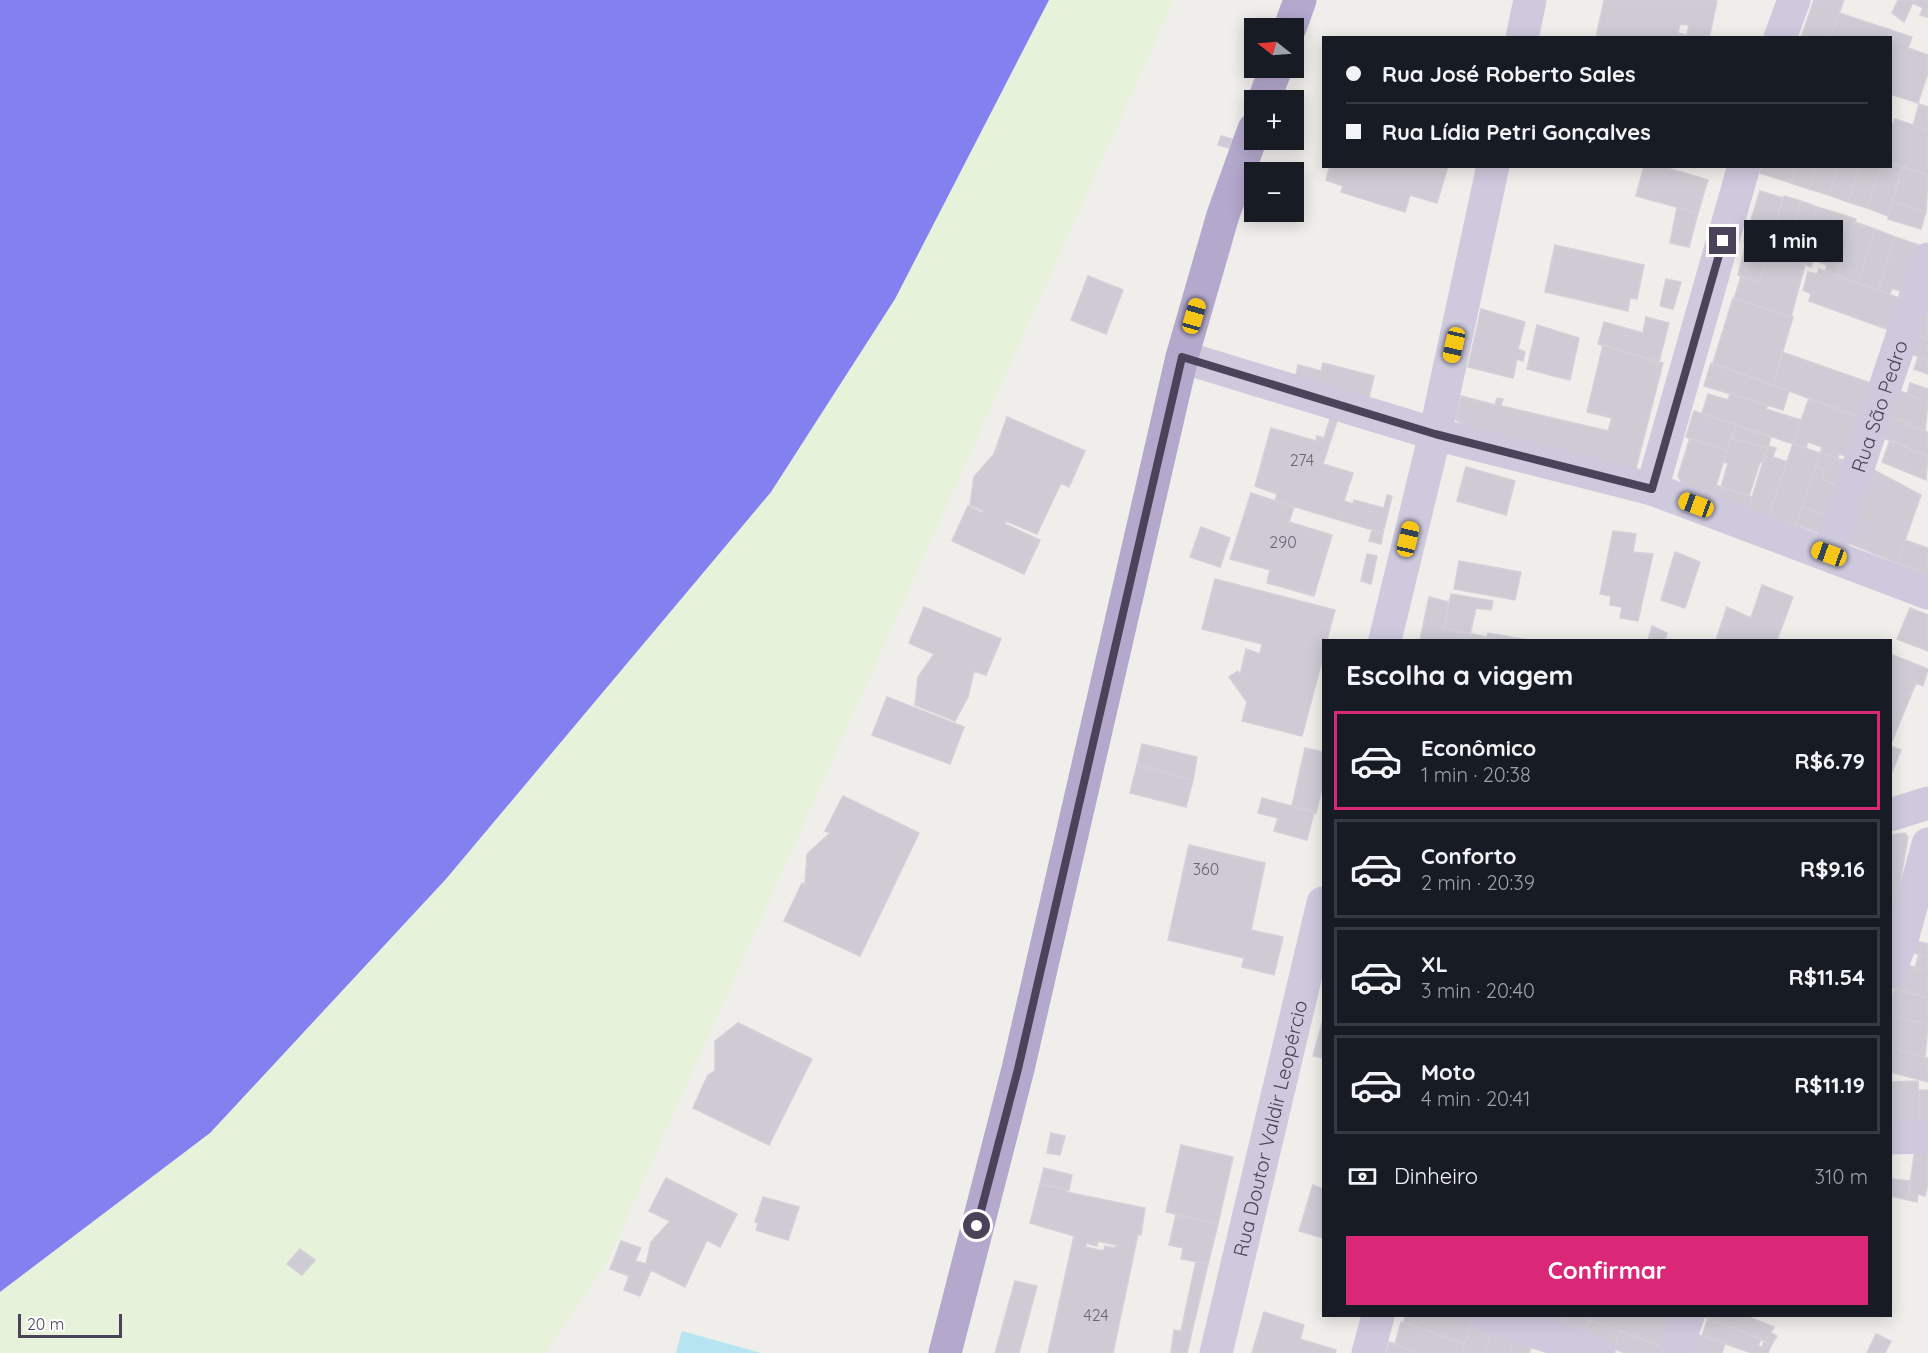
<!DOCTYPE html>
<html lang="pt">
<meta charset="utf-8">
<style>
:root{--surface:#171b24;--page:#242831;--text:#f1f3f6;--muted:#9ea1a6;--line:#363941;--accent:#db2777}
body{margin:0;font-family:Quicksand,sans-serif;background:var(--page);color:var(--text);height:100vh;display:flex;flex-direction:column;font-size:22px;white-space:nowrap}
*{box-sizing:border-box;margin:0}
p{font-size:20px;color:var(--muted)}
.icon{flex:none;width:33px;height:33px;fill:none;stroke:currentColor;stroke-width:2;stroke-linecap:round;stroke-linejoin:round}
.map{position:relative;flex:1;overflow:hidden}
.details{position:absolute;left:1322px;top:639px;width:570px;height:678px;display:flex;flex-direction:column;background:var(--surface);border-radius:0px;box-shadow:0 3px 15px #0003}
.details>*{flex:none}
.hud{position:absolute;left:1322px;top:36px;width:570px;height:132px;border-radius:0px;box-shadow:0 3px 15px #0003;display:grid;align-content:center;height:132px;padding:0 24px;background:var(--surface)}
.needle{width:39px;rotate:287deg}
.buttons{position:absolute;left:1244px;top:18px;display:grid;gap:12px}
.buttons a{display:grid;place-items:center;width:60px;height:60px;border-radius:0px;background:var(--surface);box-shadow:0 3px 15px #0003;font-size:30px}
.scale{position:absolute;left:18px;bottom:15px;width:104px;box-sizing:border-box;padding-left:6px;border:3px solid #4a435a;border-top:0;font-size:16px;line-height:21px;white-space:nowrap;color:#4a435a;-webkit-text-stroke:4px #fff;paint-order:stroke}
.end{position:absolute;width:27px;height:27px;margin:-14px;border:8px solid #4a435a;background:#fff;box-shadow:0 0 0 3px #fff}
.from{border-radius:50%}
.bubble{position:absolute;height:42px;border-radius:0px;background:var(--surface);box-shadow:0 3px 15px #0003;font-size:20px;font-weight:800;line-height:42px;text-align:center}
.car{position:absolute;width:18px;height:36px;margin:-18px -9px;border-radius:8px;box-shadow:0 0 4px 2px #0007;background:linear-gradient(#f5c518 24%,#345 0 40%,#f5c518 0 76%,#345 0 86%,#f5c518 0)}
.hud b{display:flex;align-items:center;gap:21px;height:57px;font-size:22px}
.hud b+b{border-top:2px solid var(--line)}
.hud i{width:15px;height:15px;background:var(--text)}
ul{padding:0;list-style:none}
li{display:flex;align-items:center;gap:18px;height:99px;margin:0 12px 9px;padding:0 12px;border:3px solid var(--line);border-radius:0px}
li div{flex:1}
li b{display:block;font-size:22px}
li em{font-style:normal;font-weight:800}
li.active{border-color:var(--accent)}
li>.icon{width:54px;height:54px;stroke-width:1.5}
h2{padding:0 24px;font-size:27px;line-height:72px}
.pay{display:flex;align-items:center;gap:15px;height:66px;padding:0 24px;font-size:22px}
.pay p{margin-inline-start:auto}
.action{display:flex;gap:12px;margin-top:auto;padding:12px 24px}
.action a{flex:1;height:69px;border-radius:0px;background:var(--accent);color:#fff;font-size:24px;font-weight:800;line-height:69px;text-align:center}
.map>svg:first-child{display:block}
.green{fill:#b6e4f0}
.sand{fill:#e6f2da}
.water{fill:#8380f0}
.building{fill:#cfcbd4;stroke:#d4cfd8;stroke-width:1.5;fill-rule:evenodd}
.lines{fill:none;stroke-linecap:round;stroke-linejoin:round}
.minor{stroke:#cec9dd;stroke-width:33}
.major{stroke:#b4a9cd;stroke-width:33}
.route{stroke:#4a435a;stroke-width:8}
.labels{text-anchor:middle;dominant-baseline:central;stroke-width:4.5;stroke-linejoin:round;paint-order:stroke}
.number-label{font-size:16px;fill:#6b6578}
.street-label{font-size:20px;fill:#4a435a;stroke:#fff}
</style>
<div class="map">
<svg width="1928" height="1353" viewBox="0 0 1928 1353">
<rect width="100%" height="100%" fill="#efeeeb"/>
<path class="green" d="M682,1331L761,1353H676Z"/>
<path class="sand" d="M1049,0H1174L607,1262L545,1353H0V1292L210,1133L446,879L771,492L895,299Z"/>
<path class="water" d="M0,0H1049L895,299L771,492L446,879L210,1133L0,1292Z"/>
<path class="building" d="M1604,0H1711L1717,1L1709,38H1596ZM1680,24L1689,25L1687,35L1678,33Z
M1814,0H1844L1830,38H1801Z
M1898,0H1914L1904,22L1892,13Z
M1914,0H1928L1927,17L1920,15L1923,8L1913,3Z
M1839,13L1912,37L1908,48L1928,55V73L1918,103L1890,94V38H1830Z
M1919,104L1928,107V130L1913,125Z
M1895,119L1928,130V175L1890,162V123L1893,124Z
M1221,136L1232,139L1229,148L1218,145Z
M1893,163L1902,167L1888,216L1867,208L1881,166L1891,169Z
M1330,166H1448L1437,203L1410,195L1405,212L1341,192L1343,186L1326,180Z
M1644,166H1661L1708,180L1698,213L1636,196Z
M1762,166H1796L1791,183L1760,173Z
M1796,166H1817L1809,189L1791,183Z
M1817,166H1839L1829,195L1809,189Z
M1839,166H1860L1848,202L1829,195Z
M1860,166H1881L1867,208L1848,202Z
M1902,167L1928,175L1926,212L1893,201Z
M1760,191L1783,198L1767,251L1744,242Z
M1784,196L1801,201L1784,257L1775,254L1777,248L1769,245Z
M1801,201L1817,207L1799,262L1792,259L1793,255L1785,252Z
M1893,201L1926,212L1921,229L1888,219Z
M1677,207L1698,213L1689,247L1670,243Z
M1817,207L1834,212L1819,262L1813,261L1811,267L1799,262Z
M1834,212L1856,219L1838,276L1825,271L1827,265L1819,262Z
M1855,222L1875,229L1858,283L1838,276Z
M1875,229L1895,237L1878,290L1858,283Z
M1895,237L1919,245L1905,293L1892,288L1890,294L1878,290Z
M1746,243L1768,251L1759,283L1738,275Z
M1555,245L1644,265L1637,299L1630,298L1628,311L1545,292Z
M1768,251L1805,265L1791,317L1734,299L1741,276L1759,283Z
M1819,269L1902,299L1892,331L1809,301L1811,294L1803,290L1808,272L1817,274Z
M1088,276L1123,290L1106,334L1071,320Z
M1666,279L1681,282L1673,309L1660,306Z
M1733,298L1793,317L1773,385L1713,363Z
M1481,309L1525,322L1518,349L1525,352L1523,361L1517,359L1513,378L1468,367Z
M1925,310L1928,312V340L1916,335Z
M1646,317L1669,323L1659,362L1598,344L1604,322L1643,333Z
M1537,325L1579,338L1570,380L1527,369Z
M1916,335L1928,340V361L1910,353Z
M1603,345L1663,363L1635,472L1470,430L1455,419L1461,396L1495,405L1497,398L1503,399L1501,406L1608,431L1612,418L1587,412Z
M1782,352L1876,385L1865,419L1773,385Z
M1918,357L1928,361V374L1914,369Z
M1323,363L1374,376L1368,402L1295,380L1298,365L1321,371Z
M1711,363L1789,391L1783,410L1704,386Z
M1910,383L1928,389V402L1907,394Z
M1900,391L1928,402L1925,431L1891,417Z
M1708,394L1728,400L1730,394L1768,405L1766,409L1801,420L1793,444L1702,413Z
M1809,398L1865,419L1854,458L1839,454L1838,459L1820,453L1822,447L1808,442L1806,448L1793,444Z
M1694,411L1736,425L1727,451L1686,437Z
M1331,416L1338,418L1323,464L1353,473L1344,501L1353,504L1354,500L1384,508L1387,495L1392,496L1383,533L1275,501L1277,494L1255,486L1271,428L1316,441L1317,436L1324,438Z
M1007,417L1085,451L1069,487L1061,483L1037,534L1006,521L1005,524L1040,540L1024,574L952,541L968,506L983,513L984,511L970,505L974,477L994,454Z
M1891,417L1928,432V456L1883,438Z
M1736,425L1771,437L1768,448L1731,438Z
M1690,438L1727,451L1712,498L1685,489L1678,476Z
M1731,438L1768,448L1763,463L1760,462L1749,496L1721,487L1728,463L1724,462Z
M1890,440L1928,456L1926,480L1882,462Z
M1793,444L1820,453L1796,525L1768,516Z
M1768,446L1776,448L1773,457L1787,462L1768,516L1748,510Z
M1820,453L1852,463L1844,487L1822,479L1825,470L1815,467Z
M1466,467L1515,481L1506,515L1457,501Z
M1815,467L1825,470L1822,479L1839,486L1828,516L1802,507Z
M1872,469L1921,495L1897,563L1846,542Z
M1716,485L1752,497L1748,510L1712,498Z
M1251,493L1294,507L1289,522L1332,535L1314,596L1267,583L1270,570L1230,559Z
M1802,507L1828,516L1822,534L1796,525Z
M1201,527L1230,538L1220,567L1190,557Z
M1372,530L1383,533L1381,544L1369,541Z
M1613,531L1636,534L1633,552L1653,554L1638,621L1620,618L1622,607L1610,605L1611,596L1600,594Z
M1905,540L1928,548V575L1897,563Z
M1675,552L1700,562L1685,608L1661,600Z
M1367,554L1377,556L1371,584L1361,581Z
M1459,561L1521,572L1515,600L1454,589Z
M1215,579L1335,610L1327,640H1323V657L1302,736L1242,721L1247,702L1229,677L1238,671L1240,675L1246,649L1260,654L1262,644L1202,629Z
M1762,585L1793,597L1777,640H1716L1727,607L1751,618Z
M1451,594L1493,601L1491,610L1476,608L1470,634L1444,628Z
M1429,597L1449,602L1444,628L1487,637L1488,633L1528,640H1420Z
M924,607L1001,639L986,675L974,671L968,697L955,721L915,705L918,677L934,654L909,643Z
M1910,608L1928,615V651L1897,639Z
M1652,626L1667,633L1665,640H1648Z
M1890,654L1928,669L1923,686L1916,683L1890,746L1901,750L1890,777Z
M887,697L964,727L950,764L872,735Z
M1142,744L1197,757L1193,780L1137,765Z
M1305,748L1323,752V785L1316,813L1292,806Z
M1137,765L1193,780L1186,807L1130,793Z
M843,796L919,833L860,956L784,921L802,883L805,885L807,854L830,833L825,831Z
M1262,798L1314,812L1307,840L1274,831L1278,818L1258,813Z
M1905,833L1908,837L1901,877H1890V835Z
M1189,845L1265,863L1251,930L1283,937L1274,975L1242,967L1244,958L1168,940Z
M1890,877H1901L1895,936H1890Z
M1913,940L1928,944V957L1910,952Z
M1919,954L1928,957V971L1915,968Z
M1899,963L1928,971V998L1891,988Z
M1894,988L1928,998V1025L1890,1014Z
M1890,1014L1928,1025L1925,1057L1890,1047Z
M738,1023L812,1059L769,1145L693,1108L708,1075L715,1071V1041Z
M1322,1023L1323,1024V1058L1313,1056Z
M1890,1047L1928,1058V1082L1890,1072Z
M1918,1081L1920,1127L1893,1128L1890,1082Z
M1891,1086L1893,1120H1890Z
M1919,1090H1928V1129L1920,1127Z
M1051,1133L1065,1136L1060,1155L1047,1153Z
M1181,1145L1233,1157L1218,1224L1166,1212Z
M1915,1147L1928,1148V1184L1925,1196L1918,1194L1917,1202L1908,1200Z
M1044,1168L1072,1175L1069,1190L1040,1184Z
M666,1178L737,1214L720,1247L707,1240L685,1287L651,1270L640,1296L624,1290L629,1276L610,1269L621,1241L641,1248L635,1261L646,1264L651,1242L670,1221L649,1211Z
M1890,1179L1911,1181L1908,1200L1891,1196L1890,1206Z
M1040,1184L1067,1190L1066,1192L1145,1208L1141,1235L1138,1234L1113,1353H1048L1074,1236L1030,1223ZM1098,1241L1116,1245L1115,1248L1105,1246L1104,1251L1085,1247L1086,1243L1097,1246Z
M1313,1185L1323,1189V1238L1299,1231Z
M763,1197L799,1207L788,1240L756,1230L758,1223L755,1222Z
M1176,1215L1218,1224L1208,1264L1181,1259L1183,1248L1169,1245Z
M300,1249L315,1260L302,1275L287,1264Z
M1196,1261L1208,1264L1187,1353H1171L1174,1330L1181,1331Z
M1015,1281L1037,1286L1019,1353H995Z
M1264,1312L1304,1325L1300,1339L1336,1350L1335,1353H1252Z
M1405,1316H1464L1473,1318L1465,1344L1404,1322Z
M1543,1316H1563L1559,1328L1541,1323Z
M1563,1316H1590L1583,1335L1558,1330Z
M1590,1316H1679L1666,1348L1588,1319Z
M1702,1316H1746L1774,1327L1771,1333L1777,1336L1772,1344Z
M1473,1318L1494,1323L1485,1353H1462Z
M1708,1318L1761,1339L1758,1346L1762,1347L1764,1341L1772,1344L1768,1353H1752L1702,1336Z
M1588,1319L1620,1331L1614,1349L1583,1335Z
M1401,1322L1465,1344L1462,1353H1417L1395,1344Z
M1493,1327L1516,1335L1509,1353H1485Z
M1518,1330L1536,1337L1529,1353H1509Z
M1620,1331L1666,1348L1664,1353H1625L1614,1349Z
M1692,1333L1725,1343L1722,1353H1686Z
M1876,1334L1891,1341L1885,1353H1867Z
M1389,1342L1395,1344L1417,1353H1386Z"/>
<g class="lines">
<g class="minor">
<path d="M1522,38L1530,0"/>
<path d="M1780,38L1794,0"/>
<path d="M1182,357L1435,434L1652,489L1928,593"/>
<path d="M1652,489L1744,166"/>
<path id="s1" d="M1829,554L1928,259"/>
<path d="M1385,640L1435,434L1493,166"/>
<path d="M1890,815L1928,803"/>
<path d="M1890,971L1903,936L1928,844"/>
<path d="M1890,1138L1928,1137"/>
<path d="M1486,1316L1599,1353"/>
<path id="s2" d="M1216,1353L1323,903"/>
<path d="M1368,1353L1378,1316"/>
<path d="M1675,1353L1688,1316"/>
</g>
<path class="major" d="M1290,28L1300,0
M1264,100L1276,68
M945,1353L1018,1069L1182,357L1223,215L1254,129"/>
</g>
<g class="lines">
<path class="route" d="M977,1226L1018,1069L1182,357L1435,434L1652,489L1723,241"/>
</g>
<g class="labels">
<g class="number-label">
<text x="1302" y="460">274</text>
<text x="1283" y="542">290</text>
<text x="1206" y="869">360</text>
<text x="1096" y="1315">424</text>
</g>
<g class="street-label">
<text stroke="none"><textPath href="#s1" startOffset="156">Rua São Pedro</textPath></text>
<text stroke="none"><textPath href="#s2" startOffset="231">Rua Doutor Valdir Leopércio</textPath></text>
</g>
</g>
</svg>
<div class="buttons">
<a><svg class="needle" viewBox="-14 -14 28 28"><path d="M0-13l5 13h-10z" fill="#e53935"/><path d="M0 13l5-13h-10z" fill="#9ea1a6"/></svg></a>
<a>+</a>
<a>−</a>
</div>
<div class="scale">20 m</div>
<i class="end from" style="left:977px;top:1226px"></i>
<i class="end" style="left:1723px;top:241px"></i>
<div class="bubble" style="left:1744px;top:220px;width:99px">1 min</div>
<i class="car" style="left:1194px;top:316px;rotate:16deg"></i>
<i class="car" style="left:1454px;top:345px;rotate:193deg"></i>
<i class="car" style="left:1696px;top:505px;rotate:290deg"></i>
<i class="car" style="left:1408px;top:539px;rotate:13deg"></i>
<i class="car" style="left:1829px;top:554px;rotate:290deg"></i>
<div class="hud">
<b><i class="from"></i>Rua José Roberto Sales</b>
<b><i></i>Rua Lídia Petri Gonçalves</b>
</div>
<section class="details">
<h2>Escolha a viagem</h2>
<ul>
<li class="active"><svg class="icon" aria-label="car" viewBox="0 0 24 24"><path d="M5 17H2v-5l4-1 3-4h7l3 4 3 1v5h-3M9 17h6M6 11h13"/><circle cx="7" cy="17" r="2"/><circle cx="17" cy="17" r="2"/></svg><div><b>Econômico</b><p>1 min · 20:38</p></div><em>R$6.79</em></li>
<li><svg class="icon" aria-label="car" viewBox="0 0 24 24"><path d="M5 17H2v-5l4-1 3-4h7l3 4 3 1v5h-3M9 17h6M6 11h13"/><circle cx="7" cy="17" r="2"/><circle cx="17" cy="17" r="2"/></svg><div><b>Conforto</b><p>2 min · 20:39</p></div><em>R$9.16</em></li>
<li><svg class="icon" aria-label="car" viewBox="0 0 24 24"><path d="M5 17H2v-5l4-1 3-4h7l3 4 3 1v5h-3M9 17h6M6 11h13"/><circle cx="7" cy="17" r="2"/><circle cx="17" cy="17" r="2"/></svg><div><b>XL</b><p>3 min · 20:40</p></div><em>R$11.54</em></li>
<li><svg class="icon" aria-label="car" viewBox="0 0 24 24"><path d="M5 17H2v-5l4-1 3-4h7l3 4 3 1v5h-3M9 17h6M6 11h13"/><circle cx="7" cy="17" r="2"/><circle cx="17" cy="17" r="2"/></svg><div><b>Moto</b><p>4 min · 20:41</p></div><em>R$11.19</em></li>
</ul>
<div class="pay"><svg class="icon" aria-label="cash" viewBox="0 0 24 24"><path d="M3 7h18v10H3z"/><circle cx="12" cy="12" r="2"/></svg>Dinheiro<p>310 m</p></div>
<div class="action"><a>Confirmar</a></div>
</section>
</div>
